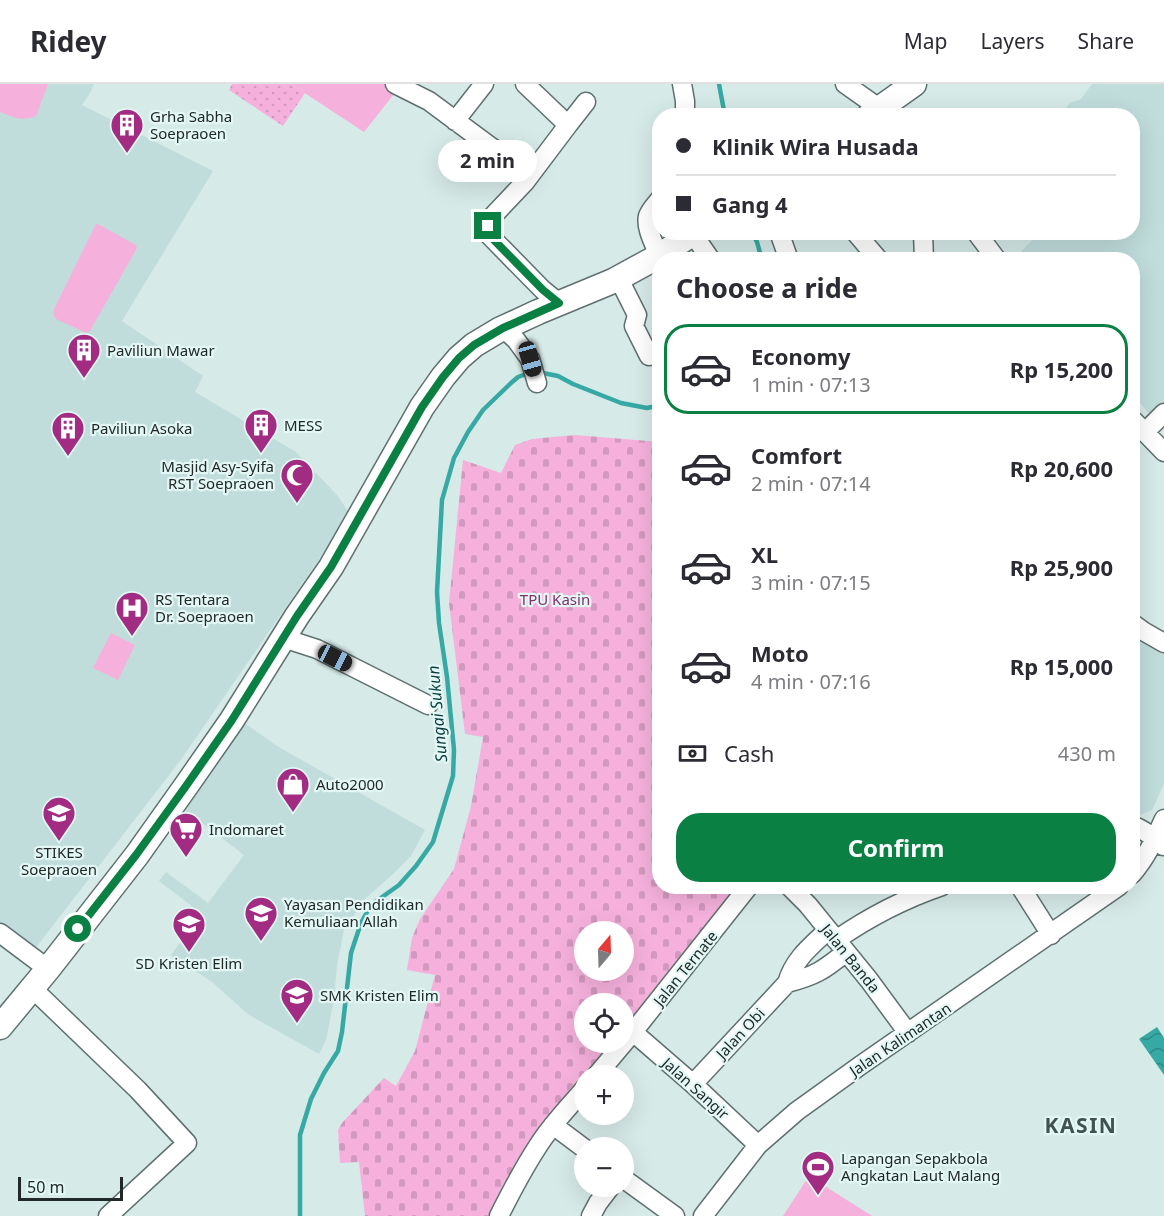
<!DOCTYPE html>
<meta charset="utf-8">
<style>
:root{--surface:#fff;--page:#f2f2f3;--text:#2b2b33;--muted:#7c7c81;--line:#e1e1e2;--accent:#0b8043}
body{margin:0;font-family:"Noto Sans",sans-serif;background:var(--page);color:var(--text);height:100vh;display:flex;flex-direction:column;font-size:22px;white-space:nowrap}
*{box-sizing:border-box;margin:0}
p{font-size:20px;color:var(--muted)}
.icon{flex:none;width:33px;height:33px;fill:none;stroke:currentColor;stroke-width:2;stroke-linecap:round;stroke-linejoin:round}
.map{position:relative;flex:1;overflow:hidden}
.details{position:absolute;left:652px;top:168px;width:488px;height:642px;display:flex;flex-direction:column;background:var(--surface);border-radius:24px;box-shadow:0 6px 24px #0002}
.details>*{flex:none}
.hud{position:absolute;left:652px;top:24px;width:488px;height:132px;border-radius:24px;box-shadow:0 6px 24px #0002;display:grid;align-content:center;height:132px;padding:0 24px;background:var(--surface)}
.needle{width:39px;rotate:19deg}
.controls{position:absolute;left:574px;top:837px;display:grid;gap:12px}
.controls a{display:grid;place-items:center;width:60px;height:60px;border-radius:50%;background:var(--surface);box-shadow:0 6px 24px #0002;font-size:30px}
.scale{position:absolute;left:18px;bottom:15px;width:105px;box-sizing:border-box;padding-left:6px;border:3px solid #212928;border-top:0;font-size:16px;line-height:21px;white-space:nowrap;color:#212928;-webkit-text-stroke:4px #e3f7f5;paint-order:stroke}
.end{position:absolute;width:27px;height:27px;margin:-14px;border:8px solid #0b8043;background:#fff;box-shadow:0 0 0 3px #fff}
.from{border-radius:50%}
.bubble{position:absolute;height:42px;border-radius:21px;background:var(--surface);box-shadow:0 6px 24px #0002;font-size:20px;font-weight:700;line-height:42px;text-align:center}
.car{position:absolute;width:18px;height:36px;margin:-18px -9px;border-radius:8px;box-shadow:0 0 4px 2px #0007;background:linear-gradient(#222 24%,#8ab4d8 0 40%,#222 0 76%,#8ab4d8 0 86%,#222 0)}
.hud b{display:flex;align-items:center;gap:21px;height:57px;font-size:22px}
.hud b+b{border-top:2px solid var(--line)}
.hud i{width:15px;height:15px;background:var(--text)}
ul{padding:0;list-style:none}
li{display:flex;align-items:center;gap:18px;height:90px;margin:0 12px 9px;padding:0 12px;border:3px solid transparent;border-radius:24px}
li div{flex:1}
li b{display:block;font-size:22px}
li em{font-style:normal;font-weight:700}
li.current{border-color:var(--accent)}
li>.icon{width:54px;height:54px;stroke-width:1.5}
h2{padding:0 24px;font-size:27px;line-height:72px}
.pay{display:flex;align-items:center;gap:15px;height:66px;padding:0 24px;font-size:22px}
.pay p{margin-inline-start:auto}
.primary-button{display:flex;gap:12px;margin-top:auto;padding:12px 24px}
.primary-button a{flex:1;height:69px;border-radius:24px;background:var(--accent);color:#fff;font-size:24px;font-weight:700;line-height:69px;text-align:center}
header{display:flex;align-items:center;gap:36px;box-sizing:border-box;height:84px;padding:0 30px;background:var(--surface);border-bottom:2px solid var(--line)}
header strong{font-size:28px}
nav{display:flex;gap:33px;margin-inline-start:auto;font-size:21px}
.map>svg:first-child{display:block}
.built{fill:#c0dddb}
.green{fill:#f5b1dc}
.cemetery{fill:url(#cemetery-stones);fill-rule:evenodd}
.park{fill:url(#park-dots)}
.water{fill:url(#water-waves)}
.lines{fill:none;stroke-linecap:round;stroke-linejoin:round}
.stream{stroke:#37a9a4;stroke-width:4.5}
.minor-casing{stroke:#5e706f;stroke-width:21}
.major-casing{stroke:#5e706f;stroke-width:27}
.minor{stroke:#fff;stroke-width:18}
.major{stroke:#fff;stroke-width:24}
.route{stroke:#0b8043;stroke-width:8}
.labels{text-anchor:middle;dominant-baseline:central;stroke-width:4.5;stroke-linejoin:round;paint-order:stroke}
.poi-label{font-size:15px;fill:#212928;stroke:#e3f7f5;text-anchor:start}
.park-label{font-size:15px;fill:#82326b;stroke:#e3f7f5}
.street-label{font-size:15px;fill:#212928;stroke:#e3f7f5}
.water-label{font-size:16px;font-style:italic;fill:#093e3c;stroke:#e3f7f5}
.district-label{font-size:21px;font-weight:bold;letter-spacing:1.5px;fill:#425251;stroke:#e3f7f5}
</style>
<header>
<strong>Ridey</strong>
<nav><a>Map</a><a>Layers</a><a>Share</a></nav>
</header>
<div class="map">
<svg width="1164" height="1132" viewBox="0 0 1164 1132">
<defs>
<pattern id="cemetery-stones" width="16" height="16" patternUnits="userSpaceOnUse" patternTransform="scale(1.5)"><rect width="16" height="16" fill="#f5b1dc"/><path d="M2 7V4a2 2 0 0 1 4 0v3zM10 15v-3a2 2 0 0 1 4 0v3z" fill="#d298bd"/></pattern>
<pattern id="park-dots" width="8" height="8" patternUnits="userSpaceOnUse" patternTransform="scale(1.5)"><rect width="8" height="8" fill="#f5b1dc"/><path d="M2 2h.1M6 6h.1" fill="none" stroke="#d298bd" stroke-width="1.8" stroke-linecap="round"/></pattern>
<pattern id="water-waves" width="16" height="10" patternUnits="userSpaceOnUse" patternTransform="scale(1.5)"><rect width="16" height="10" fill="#37a9a4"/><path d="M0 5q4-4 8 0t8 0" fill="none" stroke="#2e8a86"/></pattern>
</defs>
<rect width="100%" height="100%" fill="#d6eae8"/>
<path class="built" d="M0,0H94L90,9L82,21L213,87L122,237L203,292L195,308L296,368L337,411L350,430L180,677L34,866L0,840Z
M1092,0H1164V322L1152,333L1133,311L1132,176H1013L1033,155L1027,149L1132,148V32L1061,31L1070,19L1081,15Z
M1132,550L1164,566V700L1152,726L1137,732L1132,731Z
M243,638L277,662L425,746L411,772L392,791L365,815L344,846L337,881L334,915L326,956L319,970L249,931L212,898L171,871L201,829L159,797L166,788L208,819L244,771L181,723Z"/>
<path class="green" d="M0,0H48L36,32C23,38 12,33 0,28Z
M291,0H391L398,5L364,48Z
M96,140H98L136,161L137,164L90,247L86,249L56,235C53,232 53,229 54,225Z
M111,549L135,561L118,596L93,584Z
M809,1092L872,1132H783Z"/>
<path class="cemetery" d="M575,351L660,358V802L735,803L688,866L624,945V920H585V958L612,959L569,1006L531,1061L492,1132H365L359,1078L340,1079L338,1046L342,1039L384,994L396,1002L415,967L435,891L407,886L412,854L420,835L454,785L471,722L483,653L465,650L449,519L463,376L501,389L515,361L532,355ZM585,848H624V886H585Z"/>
<path class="park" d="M232,0H291L305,9L283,42L229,6Z"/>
<path class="water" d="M1157,943L1164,954V991L1139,955Z"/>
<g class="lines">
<path class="stream" d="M719,0L725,32
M752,148L757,158L762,176
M538,288L558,292L573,300L621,319L647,324L660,321
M300,1132V1051L311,1015L324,989L338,967L342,948L351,869L361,839L371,821L399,801L416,782L433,758L453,692L454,666L447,593L439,539L437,508L442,416L454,374L468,348L483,326L511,299L518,293L529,289"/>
<defs>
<path id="minor" d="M395,0L429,17L491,63L531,88
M525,0L568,41L525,98L490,135L488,142L487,147L489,151L543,206L559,219
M682,0L685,17V32
M845,0L879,24L885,32
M455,37L484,0
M568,41L586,18
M779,148L789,176
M855,148L879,176
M923,148L924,176
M976,148L997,176
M693,150L711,176
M659,172C655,161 645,144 648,132C650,126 656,120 660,115
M618,193L637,231L634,242L649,272
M503,244L516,256L530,275L537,299
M1132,335L1164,368
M1145,348L1164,329
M1132,539L1143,547L1164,559
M283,554L317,565L428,621
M1132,741C1144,746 1154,753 1163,762
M1132,790C1146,774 1155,755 1164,735
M789,802L808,821L869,896L908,949
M1020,802L1051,851
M0,849L48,885
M836,856C869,833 904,815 942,802
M787,899C815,892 824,886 846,868
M32,904L138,1006L187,1059L108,1132
M633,948L693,1000L758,1061
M596,992L633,948L749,802
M693,1000L787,899C794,875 811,862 828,846
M553,1041L585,1065
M624,1095L675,1132
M499,1132C511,1108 523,1085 538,1062C551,1041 569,1023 585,1004
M591,1132L598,1119L611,1102
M703,1132L758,1061L797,1027L861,981L1119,802"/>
<path id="major" d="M869,32L914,0
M0,943L48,885L137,771L186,702L232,636L297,532L331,483L422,323L443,293L459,274L474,261L499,246L538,228L613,197L659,172L695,148"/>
</defs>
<use href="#minor" class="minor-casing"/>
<use href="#major" class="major-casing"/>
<use href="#minor" class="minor"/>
<use href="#major" class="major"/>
</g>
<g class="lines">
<path class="route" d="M78,845L136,771L186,702L232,636L297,532L331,483L422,323L443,293L459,274L474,261L503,244L559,219L543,206L489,151L487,147L488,142"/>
</g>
<defs>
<symbol id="building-pin" viewBox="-11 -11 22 30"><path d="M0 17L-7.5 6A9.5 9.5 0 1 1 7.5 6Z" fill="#a32c83" stroke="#e3f7f5"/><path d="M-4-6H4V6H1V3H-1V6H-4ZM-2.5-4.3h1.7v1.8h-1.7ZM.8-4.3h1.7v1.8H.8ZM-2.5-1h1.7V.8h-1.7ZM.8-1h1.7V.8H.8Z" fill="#fff"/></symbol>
<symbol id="mosque-pin" viewBox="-11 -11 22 30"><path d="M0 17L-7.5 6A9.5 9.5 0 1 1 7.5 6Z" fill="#a32c83" stroke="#e3f7f5"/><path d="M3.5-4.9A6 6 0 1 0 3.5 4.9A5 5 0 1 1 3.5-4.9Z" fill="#fff"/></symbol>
<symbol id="hospital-pin" viewBox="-11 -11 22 30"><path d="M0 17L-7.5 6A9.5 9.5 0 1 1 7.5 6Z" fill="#a32c83" stroke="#e3f7f5"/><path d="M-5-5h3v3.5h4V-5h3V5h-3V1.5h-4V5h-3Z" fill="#fff"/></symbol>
<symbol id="shop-pin" viewBox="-11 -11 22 30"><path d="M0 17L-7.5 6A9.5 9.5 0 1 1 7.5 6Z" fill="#a32c83" stroke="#e3f7f5"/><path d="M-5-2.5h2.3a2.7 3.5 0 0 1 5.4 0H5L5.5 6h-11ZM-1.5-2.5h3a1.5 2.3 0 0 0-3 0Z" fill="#fff"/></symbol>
<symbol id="university-pin" viewBox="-11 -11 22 30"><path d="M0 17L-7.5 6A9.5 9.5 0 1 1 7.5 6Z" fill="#a32c83" stroke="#e3f7f5"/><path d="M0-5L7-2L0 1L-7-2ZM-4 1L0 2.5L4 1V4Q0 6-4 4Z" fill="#fff"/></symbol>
<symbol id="supermarket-pin" viewBox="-11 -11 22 30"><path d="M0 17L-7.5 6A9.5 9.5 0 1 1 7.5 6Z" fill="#a32c83" stroke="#e3f7f5"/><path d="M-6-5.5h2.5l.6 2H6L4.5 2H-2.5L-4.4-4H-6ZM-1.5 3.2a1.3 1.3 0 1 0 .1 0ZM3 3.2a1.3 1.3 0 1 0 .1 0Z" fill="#fff"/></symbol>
<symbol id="school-pin" viewBox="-11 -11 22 30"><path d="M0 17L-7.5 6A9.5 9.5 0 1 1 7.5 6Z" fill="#a32c83" stroke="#e3f7f5"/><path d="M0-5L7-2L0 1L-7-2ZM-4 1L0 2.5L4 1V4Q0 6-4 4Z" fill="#fff"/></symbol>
<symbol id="stadium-pin" viewBox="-11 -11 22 30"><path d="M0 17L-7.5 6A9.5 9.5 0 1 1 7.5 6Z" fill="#a32c83" stroke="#e3f7f5"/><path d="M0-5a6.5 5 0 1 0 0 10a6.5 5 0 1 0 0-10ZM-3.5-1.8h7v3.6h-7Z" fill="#fff"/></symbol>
</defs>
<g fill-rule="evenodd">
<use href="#building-pin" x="108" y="22" width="38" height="52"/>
<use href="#building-pin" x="65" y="247" width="38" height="52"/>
<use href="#building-pin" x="242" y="322" width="38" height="52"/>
<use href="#building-pin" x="49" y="325" width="38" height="52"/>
<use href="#mosque-pin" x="278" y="372" width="38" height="52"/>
<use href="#hospital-pin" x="113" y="505" width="38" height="52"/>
<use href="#shop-pin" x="274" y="681" width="38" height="52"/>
<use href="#university-pin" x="40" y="710" width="38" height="52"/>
<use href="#supermarket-pin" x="167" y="726" width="38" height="52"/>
<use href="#school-pin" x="242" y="810" width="38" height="52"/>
<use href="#school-pin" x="170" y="821" width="38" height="52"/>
<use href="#school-pin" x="278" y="892" width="38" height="52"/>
<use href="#stadium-pin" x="799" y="1064" width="38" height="52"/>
</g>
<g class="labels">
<g class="poi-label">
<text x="150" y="32">Grha Sabha<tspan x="150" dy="17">Soepraoen</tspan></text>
<text x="107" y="266">Paviliun Mawar</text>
<text x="284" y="341">MESS</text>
<text x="91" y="344">Paviliun Asoka</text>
<text x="274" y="382" text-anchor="end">Masjid Asy-Syifa<tspan x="274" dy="17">RST Soepraoen</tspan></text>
<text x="155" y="515">RS Tentara<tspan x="155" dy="17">Dr. Soepraoen</tspan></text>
<text x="316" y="700">Auto2000</text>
<text x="209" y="745">Indomaret</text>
<text x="59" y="768" text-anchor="middle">STIKES<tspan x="59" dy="17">Soepraoen</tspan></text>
<text x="284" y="820">Yayasan Pendidikan<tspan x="284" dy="17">Kemuliaan Allah</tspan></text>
<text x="189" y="879" text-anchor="middle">SD Kristen Elim</text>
<text x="320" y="911">SMK Kristen Elim</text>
<text x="841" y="1074">Lapangan Sepakbola<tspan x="841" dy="17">Angkatan Laut Malang</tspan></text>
</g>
<g class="park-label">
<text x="555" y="515">TPU Kasin</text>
</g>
<g class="street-label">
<text transform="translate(851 874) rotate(51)">Jalan Banda</text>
<text transform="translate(685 884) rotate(-51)">Jalan Ternate</text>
<text transform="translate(740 949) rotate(-47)">Jalan Obi</text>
<text transform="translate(900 955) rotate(-34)">Jalan Kalimantan</text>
<text transform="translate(696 1004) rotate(42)">Jalan Sangir</text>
</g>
<g class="water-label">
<text transform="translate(437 630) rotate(-95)">Sungai Sukun</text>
</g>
<g class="district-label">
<text x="1081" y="1041">KASIN</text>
</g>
</g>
</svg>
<div class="controls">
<a><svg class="needle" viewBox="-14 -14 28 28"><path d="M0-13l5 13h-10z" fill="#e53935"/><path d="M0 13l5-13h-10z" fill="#7c7c81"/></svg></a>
<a><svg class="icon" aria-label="locate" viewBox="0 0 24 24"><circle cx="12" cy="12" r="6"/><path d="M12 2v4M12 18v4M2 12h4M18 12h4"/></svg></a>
<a>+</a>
<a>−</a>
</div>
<div class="scale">50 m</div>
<i class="end from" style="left:78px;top:845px"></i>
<i class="end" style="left:488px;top:142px"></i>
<div class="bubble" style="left:438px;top:56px;width:99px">2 min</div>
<i class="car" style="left:530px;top:275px;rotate:164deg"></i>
<i class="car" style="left:335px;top:574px;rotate:117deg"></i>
<div class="hud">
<b><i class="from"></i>Klinik Wira Husada</b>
<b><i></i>Gang 4</b>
</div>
<section class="details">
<h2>Choose a ride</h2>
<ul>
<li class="current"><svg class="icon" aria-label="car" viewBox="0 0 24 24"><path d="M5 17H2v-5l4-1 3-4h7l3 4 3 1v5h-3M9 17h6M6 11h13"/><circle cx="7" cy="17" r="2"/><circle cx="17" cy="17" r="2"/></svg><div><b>Economy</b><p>1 min · 07:13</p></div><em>Rp 15,200</em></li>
<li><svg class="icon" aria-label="car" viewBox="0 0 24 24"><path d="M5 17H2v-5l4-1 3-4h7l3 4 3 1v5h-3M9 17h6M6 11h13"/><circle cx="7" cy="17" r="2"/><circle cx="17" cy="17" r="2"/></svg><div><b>Comfort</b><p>2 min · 07:14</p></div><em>Rp 20,600</em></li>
<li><svg class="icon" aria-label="car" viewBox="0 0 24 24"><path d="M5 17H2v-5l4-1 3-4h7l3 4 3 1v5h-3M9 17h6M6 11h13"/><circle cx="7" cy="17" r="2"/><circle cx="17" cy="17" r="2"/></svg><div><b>XL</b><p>3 min · 07:15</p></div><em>Rp 25,900</em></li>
<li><svg class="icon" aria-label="car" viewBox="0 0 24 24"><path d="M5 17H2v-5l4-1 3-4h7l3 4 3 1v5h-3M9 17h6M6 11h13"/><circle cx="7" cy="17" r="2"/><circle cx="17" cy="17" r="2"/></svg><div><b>Moto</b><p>4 min · 07:16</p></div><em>Rp 15,000</em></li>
</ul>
<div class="pay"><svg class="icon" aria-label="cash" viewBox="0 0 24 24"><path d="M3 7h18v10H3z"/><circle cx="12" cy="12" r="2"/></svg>Cash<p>430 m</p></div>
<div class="primary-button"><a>Confirm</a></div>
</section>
</div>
